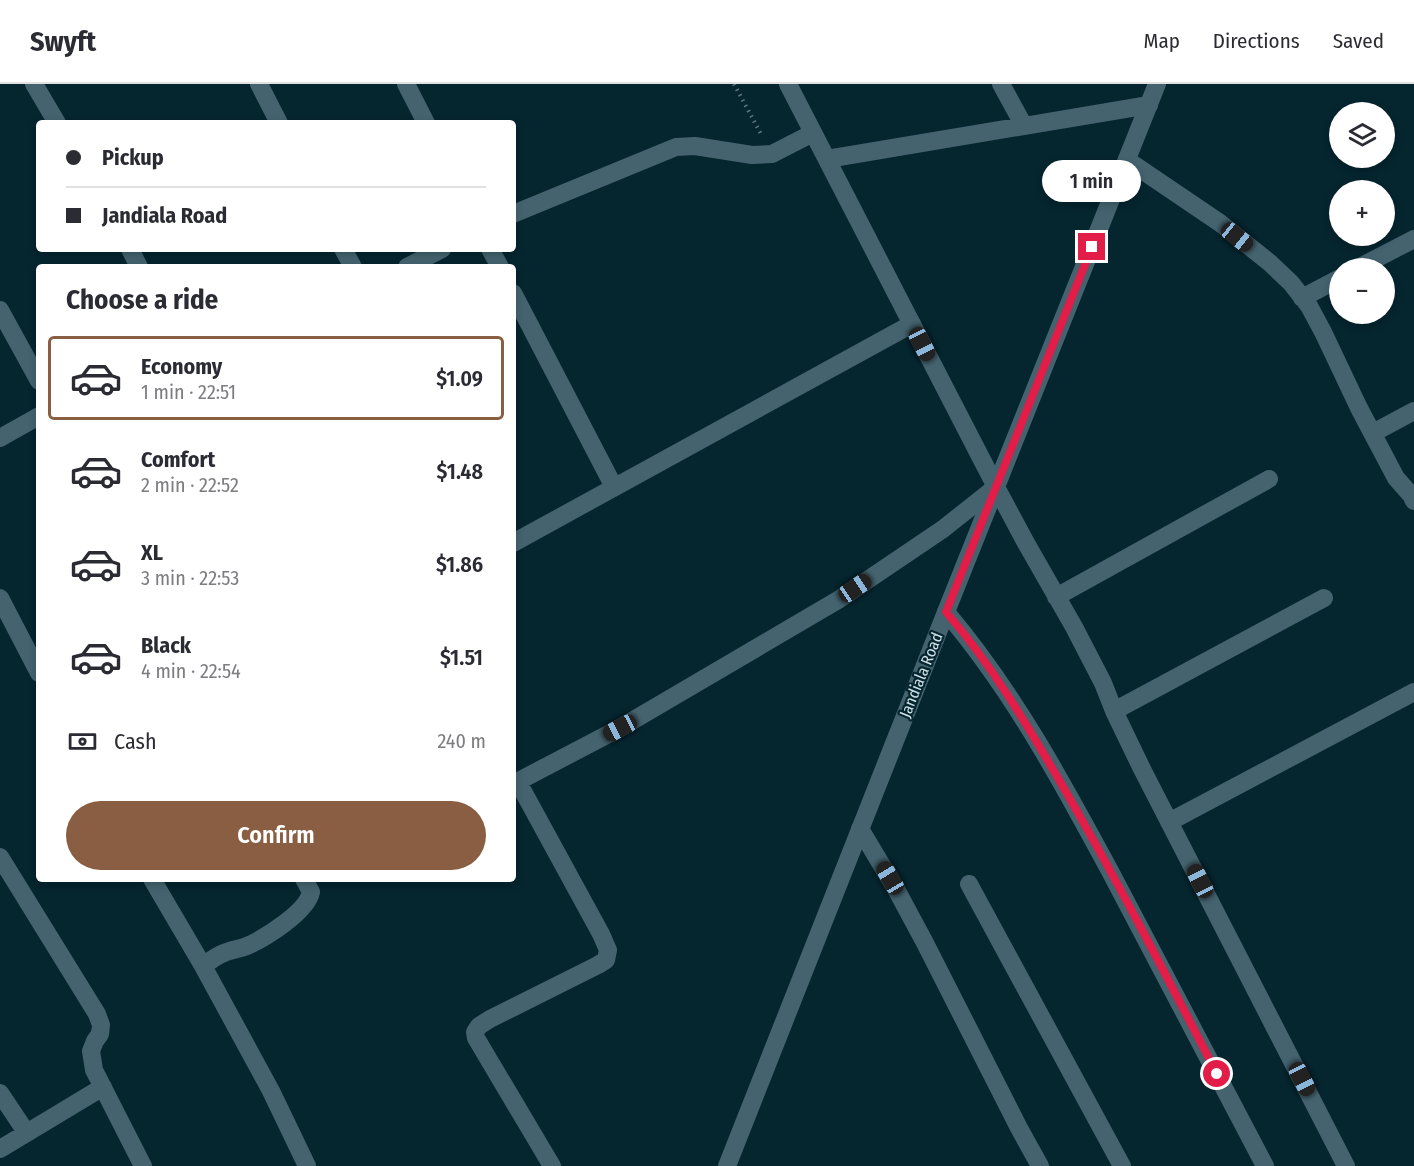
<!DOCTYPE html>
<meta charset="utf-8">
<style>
:root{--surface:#fff;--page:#f7f7f7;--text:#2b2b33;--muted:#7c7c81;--line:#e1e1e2;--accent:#895e42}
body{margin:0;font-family:"Fira Sans Condensed",sans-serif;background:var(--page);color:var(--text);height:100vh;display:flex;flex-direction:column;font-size:22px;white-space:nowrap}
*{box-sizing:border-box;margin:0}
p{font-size:20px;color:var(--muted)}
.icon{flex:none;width:33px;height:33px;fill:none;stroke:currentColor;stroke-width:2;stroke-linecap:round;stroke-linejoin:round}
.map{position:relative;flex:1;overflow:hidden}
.side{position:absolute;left:36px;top:180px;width:480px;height:618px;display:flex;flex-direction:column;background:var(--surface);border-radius:6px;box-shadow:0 3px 9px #0003}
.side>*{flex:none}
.top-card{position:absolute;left:36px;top:36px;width:480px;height:132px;border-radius:6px;box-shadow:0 3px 9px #0003;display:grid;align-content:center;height:132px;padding:0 30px;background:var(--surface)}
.tools{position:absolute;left:1329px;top:18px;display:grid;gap:12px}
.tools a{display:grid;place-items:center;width:66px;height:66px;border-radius:50%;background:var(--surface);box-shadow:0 3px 9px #0003;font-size:30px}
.end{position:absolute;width:27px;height:27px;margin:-14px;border:8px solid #e11d48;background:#fff;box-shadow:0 0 0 3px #fff}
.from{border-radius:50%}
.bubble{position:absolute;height:42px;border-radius:21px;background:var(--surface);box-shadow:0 3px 9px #0003;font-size:20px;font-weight:600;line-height:42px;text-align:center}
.car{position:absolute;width:18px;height:36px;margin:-18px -9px;border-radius:8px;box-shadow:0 0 4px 2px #0007;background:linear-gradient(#222 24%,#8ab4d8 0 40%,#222 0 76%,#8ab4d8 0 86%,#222 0)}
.top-card b{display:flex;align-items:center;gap:21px;height:57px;font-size:22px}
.top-card b+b{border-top:2px solid var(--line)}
.top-card i{width:15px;height:15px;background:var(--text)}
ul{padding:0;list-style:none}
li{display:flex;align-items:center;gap:18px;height:84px;margin:0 12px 9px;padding:0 18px;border:3px solid transparent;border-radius:6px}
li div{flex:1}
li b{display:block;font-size:22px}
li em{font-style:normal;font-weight:600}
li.selected{border-color:var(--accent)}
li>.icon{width:54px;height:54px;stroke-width:1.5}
h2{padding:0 30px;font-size:27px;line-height:72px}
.pay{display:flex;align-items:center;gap:15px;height:66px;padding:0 30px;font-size:22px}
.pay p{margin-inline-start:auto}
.button{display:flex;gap:12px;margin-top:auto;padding:12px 30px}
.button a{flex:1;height:69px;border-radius:36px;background:var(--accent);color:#fff;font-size:24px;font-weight:600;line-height:69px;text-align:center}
header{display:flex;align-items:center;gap:36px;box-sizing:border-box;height:84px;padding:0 30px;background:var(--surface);border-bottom:2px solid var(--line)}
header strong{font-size:28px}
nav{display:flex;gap:33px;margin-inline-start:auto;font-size:21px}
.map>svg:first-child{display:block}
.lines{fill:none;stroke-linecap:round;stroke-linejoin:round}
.path{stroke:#5d767f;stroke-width:4;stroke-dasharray:1.5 4.5;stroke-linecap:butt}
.street{stroke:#44636f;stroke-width:18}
.secondary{stroke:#44636f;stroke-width:18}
.route{stroke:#e11d48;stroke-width:8}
.labels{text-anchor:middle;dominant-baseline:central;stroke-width:4.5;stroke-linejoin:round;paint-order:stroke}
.street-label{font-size:16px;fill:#cfe0e6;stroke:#05252f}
</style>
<header>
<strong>Swyft</strong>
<nav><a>Map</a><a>Directions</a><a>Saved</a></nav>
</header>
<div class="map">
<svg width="1414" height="1082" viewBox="0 0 1414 1082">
<rect width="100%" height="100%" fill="#05252f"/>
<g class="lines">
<path class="path" d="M734,0L761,50"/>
<path class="street" d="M34,0L57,39
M259,0L279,39
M406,0L426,39
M1001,0L1024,42
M827,75L1149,21
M1127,76L1220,139L1270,179L1291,199L1309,222L1323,248L1359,324L1396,394L1411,411L1414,417
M513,130L676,63L695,62L752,71L772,70L813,49
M130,165L139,183
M343,165L353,183
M490,165L500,183
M407,183L442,165
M1358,184L1414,155
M513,209L614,403
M1302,214L1340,194
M0,226L39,297
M1373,349L1414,327
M0,354L39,332
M513,459L912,240
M1056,513L1269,395
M0,514L39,589
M946,528C1013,607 1062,698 1111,789C1163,886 1214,984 1265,1082
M1114,627L1324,514
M518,698L601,850L608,866L606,876L598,881L490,935L479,942L475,948L476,954L552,1082
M513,700L620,644L838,516L943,445L996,403L1026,459L1074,543L1103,599L1114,627L1142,685L1346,1082
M1169,738L1414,608
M860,745L896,805L925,859L1019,1044L1040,1082
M0,773L97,930L101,941L100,950L95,957L91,967L94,986L143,1082
M152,795L203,882L271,1007L307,1082
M969,800L1122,1082
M203,882C210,877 216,872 224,869C231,866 239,865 247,862C265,854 307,828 311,808L304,795
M0,1009L26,1048
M0,1065L103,1003"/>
<path class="secondary" d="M788,0L996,403
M727,1082L946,528L1157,0"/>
</g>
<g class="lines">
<path class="route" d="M1092,163L946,528C992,581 1027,641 1062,701C1117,796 1167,893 1217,990"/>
</g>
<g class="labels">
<g class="street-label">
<text transform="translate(921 591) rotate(-68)">Jandiala Road</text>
</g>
</g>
</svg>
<div class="tools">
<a><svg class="icon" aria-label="layers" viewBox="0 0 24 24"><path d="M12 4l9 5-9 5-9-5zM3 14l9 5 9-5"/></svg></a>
<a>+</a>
<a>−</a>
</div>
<i class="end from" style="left:1217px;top:990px"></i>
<i class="end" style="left:1092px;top:163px"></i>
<div class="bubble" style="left:1042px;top:76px;width:99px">1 min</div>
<i class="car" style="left:1237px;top:153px;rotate:129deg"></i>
<i class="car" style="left:922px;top:260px;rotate:153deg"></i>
<i class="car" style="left:855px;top:504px;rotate:56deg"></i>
<i class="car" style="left:620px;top:644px;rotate:242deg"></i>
<i class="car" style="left:890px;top:794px;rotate:329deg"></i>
<i class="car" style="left:1200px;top:797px;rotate:333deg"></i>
<i class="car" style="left:1302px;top:995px;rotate:153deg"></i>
<div class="top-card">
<b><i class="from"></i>Pickup</b>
<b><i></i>Jandiala Road</b>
</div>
<section class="side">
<h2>Choose a ride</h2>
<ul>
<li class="selected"><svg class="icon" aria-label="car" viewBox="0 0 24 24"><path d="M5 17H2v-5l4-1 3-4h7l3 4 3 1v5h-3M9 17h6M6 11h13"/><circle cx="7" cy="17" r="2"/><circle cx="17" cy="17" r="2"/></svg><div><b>Economy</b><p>1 min · 22:51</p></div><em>$1.09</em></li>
<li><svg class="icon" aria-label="car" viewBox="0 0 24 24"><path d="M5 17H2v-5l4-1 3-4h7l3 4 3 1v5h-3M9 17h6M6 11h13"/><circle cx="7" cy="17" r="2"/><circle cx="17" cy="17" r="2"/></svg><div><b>Comfort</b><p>2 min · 22:52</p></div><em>$1.48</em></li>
<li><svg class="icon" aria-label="car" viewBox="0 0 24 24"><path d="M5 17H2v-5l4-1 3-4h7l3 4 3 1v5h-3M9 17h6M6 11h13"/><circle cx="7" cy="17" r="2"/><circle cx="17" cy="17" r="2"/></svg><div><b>XL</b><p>3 min · 22:53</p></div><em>$1.86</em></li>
<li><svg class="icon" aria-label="car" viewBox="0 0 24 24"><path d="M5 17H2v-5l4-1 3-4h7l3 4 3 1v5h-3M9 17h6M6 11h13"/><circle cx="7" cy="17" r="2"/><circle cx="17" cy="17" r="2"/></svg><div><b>Black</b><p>4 min · 22:54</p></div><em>$1.51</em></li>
</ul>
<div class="pay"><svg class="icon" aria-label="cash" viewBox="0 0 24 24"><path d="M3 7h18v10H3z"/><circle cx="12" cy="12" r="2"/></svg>Cash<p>240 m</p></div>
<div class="button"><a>Confirm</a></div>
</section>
</div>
